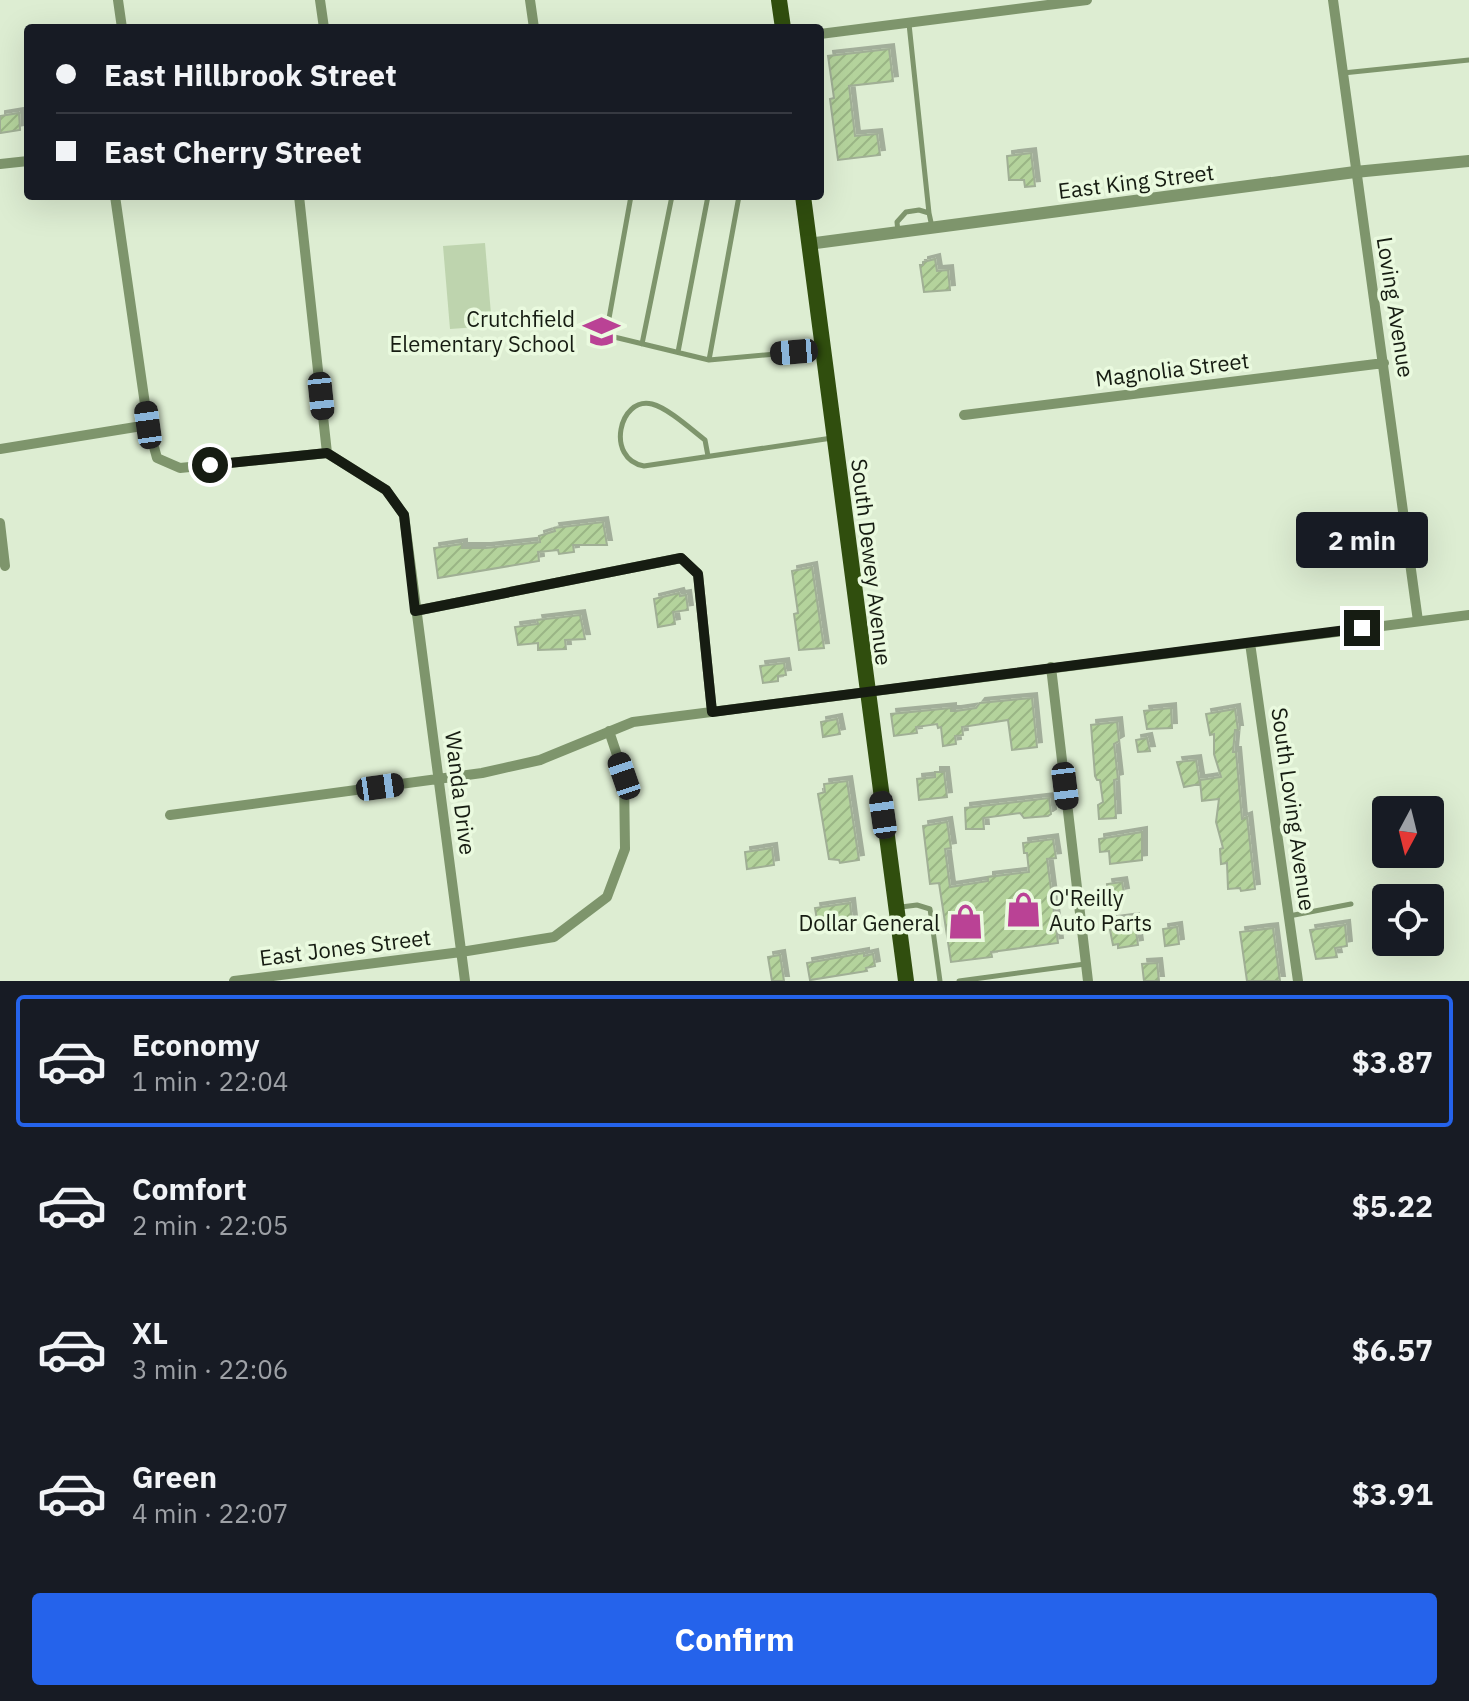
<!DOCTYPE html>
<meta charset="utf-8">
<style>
:root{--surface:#171b24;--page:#242831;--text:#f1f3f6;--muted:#9ea1a6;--line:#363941;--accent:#2563eb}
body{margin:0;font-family:"IBM Plex Sans",sans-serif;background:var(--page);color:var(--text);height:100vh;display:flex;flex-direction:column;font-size:30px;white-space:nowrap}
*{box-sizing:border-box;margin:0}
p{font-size:26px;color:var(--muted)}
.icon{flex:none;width:44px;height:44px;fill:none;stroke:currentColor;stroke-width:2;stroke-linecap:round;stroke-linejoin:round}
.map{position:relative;height:981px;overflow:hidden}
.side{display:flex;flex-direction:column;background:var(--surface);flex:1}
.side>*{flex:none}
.guide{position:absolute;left:24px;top:24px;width:800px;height:176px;border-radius:8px;box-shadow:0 8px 32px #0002;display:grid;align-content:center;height:176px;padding:0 32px;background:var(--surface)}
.needle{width:52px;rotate:187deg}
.tools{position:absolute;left:1372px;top:796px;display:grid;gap:16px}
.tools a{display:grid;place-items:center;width:72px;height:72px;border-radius:8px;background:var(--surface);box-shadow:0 8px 32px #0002;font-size:40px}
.end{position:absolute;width:36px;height:36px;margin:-18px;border:10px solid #161c12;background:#fff;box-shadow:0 0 0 4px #fff}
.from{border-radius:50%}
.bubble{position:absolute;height:56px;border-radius:8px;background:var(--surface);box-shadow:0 8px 32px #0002;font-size:26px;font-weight:800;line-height:56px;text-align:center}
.car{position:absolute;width:24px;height:48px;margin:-24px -12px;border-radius:10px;box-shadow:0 0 6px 2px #0007;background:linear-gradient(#222 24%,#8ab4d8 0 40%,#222 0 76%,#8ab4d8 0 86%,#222 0)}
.guide b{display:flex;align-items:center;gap:28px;height:76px;font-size:30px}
.guide b+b{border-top:2px solid var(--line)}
.guide i{width:20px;height:20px;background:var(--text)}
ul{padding:14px 0 0;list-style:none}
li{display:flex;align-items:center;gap:24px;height:132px;margin:0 16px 12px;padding:0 16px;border:4px solid transparent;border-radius:8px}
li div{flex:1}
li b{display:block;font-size:30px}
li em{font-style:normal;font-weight:800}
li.on{border-color:var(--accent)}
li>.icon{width:72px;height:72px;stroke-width:1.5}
.cta{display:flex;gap:16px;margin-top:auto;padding:16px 32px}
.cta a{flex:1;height:92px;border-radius:8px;background:var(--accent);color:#fff;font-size:32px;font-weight:800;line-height:92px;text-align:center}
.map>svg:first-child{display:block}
.pitch{fill:#bed4ae}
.building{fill:url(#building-hatch);stroke:#a0af95;stroke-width:2;filter:url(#shadow)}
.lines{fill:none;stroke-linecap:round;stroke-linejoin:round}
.service{stroke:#7e956c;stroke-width:5}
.minor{stroke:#7e956c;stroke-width:10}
.tertiary{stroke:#7e956c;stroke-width:12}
.primary{stroke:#304e0e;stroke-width:16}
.route{stroke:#161c12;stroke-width:10}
.labels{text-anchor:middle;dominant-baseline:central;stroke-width:7;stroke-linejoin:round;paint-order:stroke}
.street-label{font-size:22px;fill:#161c12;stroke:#eafadf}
.poi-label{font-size:22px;fill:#161c12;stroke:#eafadf;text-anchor:end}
</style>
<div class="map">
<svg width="1469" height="981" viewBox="0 0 1469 981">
<defs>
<pattern id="building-hatch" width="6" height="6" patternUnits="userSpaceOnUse" patternTransform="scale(2)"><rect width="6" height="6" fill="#b4d39c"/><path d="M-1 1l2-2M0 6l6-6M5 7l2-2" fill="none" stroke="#9ab585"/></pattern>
<filter id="shadow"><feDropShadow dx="5" dy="-5" stdDeviation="0" flood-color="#0004"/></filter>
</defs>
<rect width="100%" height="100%" fill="#ddedd2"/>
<path class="pitch" d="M485,243L492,326L450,329L443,246Z"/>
<path class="building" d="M889,49L893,81L849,86L855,136L877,134L880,155L838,160L830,99L834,98L828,56Z
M19,113L20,130L0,133V116Z
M1031,153L1035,186L1025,187L1024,180H1009L1007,156Z
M935,259L937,271L948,270L950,290L924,292L920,265H923V262Z
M603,522L607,545H573L574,552L559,554L558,550L538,552L539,561L438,578L434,548L462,544V548H486L540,542L539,536L555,531L554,528Z
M812,567L824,648L799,650L794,614L798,613L792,571Z
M679,593L680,596L686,595L688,610L673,612L675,624L658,627L654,599Z
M580,615L585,639L565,640L566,649L538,650V643L518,645L515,627L538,624L537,620Z
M784,663L786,675L778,676V681L763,683L760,666Z
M1032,698L1037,747L1012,750L1008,720L962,727L963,735L955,736L956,744L943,746L941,727L938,728L937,724L916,727L917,733L894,736L891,714L951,708V711H956L976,708L980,703Z
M1171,708L1172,728L1147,729L1144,711Z
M1235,709L1238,730H1235L1233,752H1236L1242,819L1247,817L1255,889L1241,891L1240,888L1228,889L1227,863L1221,864L1220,849L1223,848L1216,822L1219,799L1202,801L1200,780L1221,777L1214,754V734L1210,735L1206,714Z
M837,719L840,734L823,737L821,722Z
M1117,722L1119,741L1114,744L1118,779L1114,780L1116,818L1099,819L1098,805L1103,802L1100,780H1097L1095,776L1091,725Z
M1147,738L1150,751L1138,752L1136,740Z
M1196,760L1200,784L1184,787L1177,762Z
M935,772H944L947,797L919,800L917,779L935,777Z
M847,781L859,860L840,863L839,860L829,859L818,794L825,792L824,784Z
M1049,798L1051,814L1048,816L1024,818L1020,813L983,818L984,829H966L965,808Z
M947,822L951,848L945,849L950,887L988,881V877L1029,872L1027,853H1024L1023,843L1053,839L1056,858L1047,859L1058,943L991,952L992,957L951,962L939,883L930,884L923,826Z
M1142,832V860L1110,864L1109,851L1100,852L1099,839Z
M772,848L774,865L747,869L745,852Z
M1122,882L1124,893L1109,896L1107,884Z
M850,903L852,921L818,926L815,908Z
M1134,918L1138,945L1118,948V944L1113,945L1110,930L1114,929L1112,921Z
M1345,925L1347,946L1335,948L1337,957L1316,959L1310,930Z
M1177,927L1179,944L1165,946L1163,929Z
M1273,928L1280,981H1247L1240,932Z
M864,953V956L873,954L875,966L866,968L867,971L810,980L807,963Z
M780,955L784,981H772L768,957Z
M1157,963L1159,981H1144L1142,964Z"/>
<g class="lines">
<path class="service" d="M909,24L929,213
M1343,73L1469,60
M631,196L606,335L709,360L821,350
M898,232L897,222L906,212L919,210L929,213L932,227
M642,344L672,196
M678,352L708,196
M709,360L739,196
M708,456L705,440C692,430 668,408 652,404C619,396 605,459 644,466L832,438
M901,907L917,905L930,909L940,981
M1289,916L1351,904
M959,981L1085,964"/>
<path class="minor" d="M118,0L122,28
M320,0L324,28
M530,0L534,28
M1333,0L1418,621
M820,34L1087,0
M0,164L28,161
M115,196L148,425L157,458L180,468L327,453
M299,196L327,453L386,490L404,515L465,981
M964,415L1384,363
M0,449L148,425
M0,523L5,566
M415,611L681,558L698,574L712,712
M1250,643L1298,981
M1051,667L1088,981
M170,815L482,773L540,760L633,722L1469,615
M234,981L461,952L554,937L607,897L625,849L624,776L609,731"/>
<path class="tertiary" d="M808,244L1355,172L1469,161"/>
<path class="primary" d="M779,0L783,28
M803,196L906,981"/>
</g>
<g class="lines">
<path class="route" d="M210,465L327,453L386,490L404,515L415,611L681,558L698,574L712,712L1362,628"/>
</g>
<defs>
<symbol id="school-bare" viewBox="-9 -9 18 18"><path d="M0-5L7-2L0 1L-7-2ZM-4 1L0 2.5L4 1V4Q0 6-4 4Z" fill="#ba4295" stroke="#eafadf" stroke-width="2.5" paint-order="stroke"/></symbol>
<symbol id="shop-bare" viewBox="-9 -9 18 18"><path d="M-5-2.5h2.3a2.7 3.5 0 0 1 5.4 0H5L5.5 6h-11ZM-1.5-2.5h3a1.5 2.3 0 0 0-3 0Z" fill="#ba4295" stroke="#eafadf" stroke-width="2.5" paint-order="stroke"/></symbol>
</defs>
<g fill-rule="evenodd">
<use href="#school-bare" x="576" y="306" width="51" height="51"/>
<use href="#shop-bare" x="998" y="884" width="51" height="51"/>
<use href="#shop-bare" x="940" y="896" width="51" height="51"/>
</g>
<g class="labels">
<g class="street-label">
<text transform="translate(1136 181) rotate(-7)">East King Street</text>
<text transform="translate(1396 307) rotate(81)">Loving Avenue</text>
<text transform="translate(1172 369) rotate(-7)">Magnolia Street</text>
<text transform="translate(872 562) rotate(83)">South Dewey Avenue</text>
<text transform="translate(461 793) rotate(83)">Wanda Drive</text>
<text transform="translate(1294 809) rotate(82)">South Loving Avenue</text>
<text transform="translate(345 947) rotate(-7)">East Jones Street</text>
</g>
<g class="poi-label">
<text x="575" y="318">Crutchfield<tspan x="575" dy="25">Elementary School</tspan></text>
<text x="1049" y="897" text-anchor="start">O'Reilly<tspan x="1049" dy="25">Auto Parts</tspan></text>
<text x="940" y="922">Dollar General</text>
</g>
</g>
</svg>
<div class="tools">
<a><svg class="needle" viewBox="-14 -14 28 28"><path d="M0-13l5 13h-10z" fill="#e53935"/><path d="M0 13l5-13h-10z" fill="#9ea1a6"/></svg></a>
<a><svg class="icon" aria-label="locate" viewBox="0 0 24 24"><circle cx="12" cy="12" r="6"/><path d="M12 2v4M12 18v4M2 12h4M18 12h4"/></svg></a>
</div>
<i class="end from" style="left:210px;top:465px"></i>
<i class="end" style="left:1362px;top:628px"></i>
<div class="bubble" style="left:1296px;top:512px;width:132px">2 min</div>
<i class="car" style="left:794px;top:352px;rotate:265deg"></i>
<i class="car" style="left:321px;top:396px;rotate:174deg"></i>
<i class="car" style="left:148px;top:425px;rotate:352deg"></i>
<i class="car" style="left:624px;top:776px;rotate:341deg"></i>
<i class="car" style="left:1065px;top:786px;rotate:173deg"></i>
<i class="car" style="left:380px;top:787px;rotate:82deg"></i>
<i class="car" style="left:883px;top:815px;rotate:352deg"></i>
<div class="guide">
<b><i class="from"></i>East Hillbrook Street</b>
<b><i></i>East Cherry Street</b>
</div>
</div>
<section class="side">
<ul>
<li class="on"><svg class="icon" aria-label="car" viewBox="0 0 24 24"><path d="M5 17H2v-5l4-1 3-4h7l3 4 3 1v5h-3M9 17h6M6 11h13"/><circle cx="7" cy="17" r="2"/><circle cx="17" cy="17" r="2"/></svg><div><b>Economy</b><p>1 min · 22:04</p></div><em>$3.87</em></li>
<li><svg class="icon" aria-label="car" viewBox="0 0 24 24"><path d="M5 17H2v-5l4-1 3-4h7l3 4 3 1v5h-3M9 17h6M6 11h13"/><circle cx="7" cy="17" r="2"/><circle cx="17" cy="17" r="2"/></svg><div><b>Comfort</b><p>2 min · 22:05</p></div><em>$5.22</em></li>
<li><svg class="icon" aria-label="car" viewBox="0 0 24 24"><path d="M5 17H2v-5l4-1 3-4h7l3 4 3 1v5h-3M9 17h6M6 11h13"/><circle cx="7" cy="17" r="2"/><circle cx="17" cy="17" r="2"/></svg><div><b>XL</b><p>3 min · 22:06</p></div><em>$6.57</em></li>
<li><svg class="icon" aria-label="car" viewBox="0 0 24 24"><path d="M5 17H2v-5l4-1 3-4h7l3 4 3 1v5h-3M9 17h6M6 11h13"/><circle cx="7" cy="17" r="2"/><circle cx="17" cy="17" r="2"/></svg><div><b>Green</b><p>4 min · 22:07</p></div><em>$3.91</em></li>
</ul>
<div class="cta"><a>Confirm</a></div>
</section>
